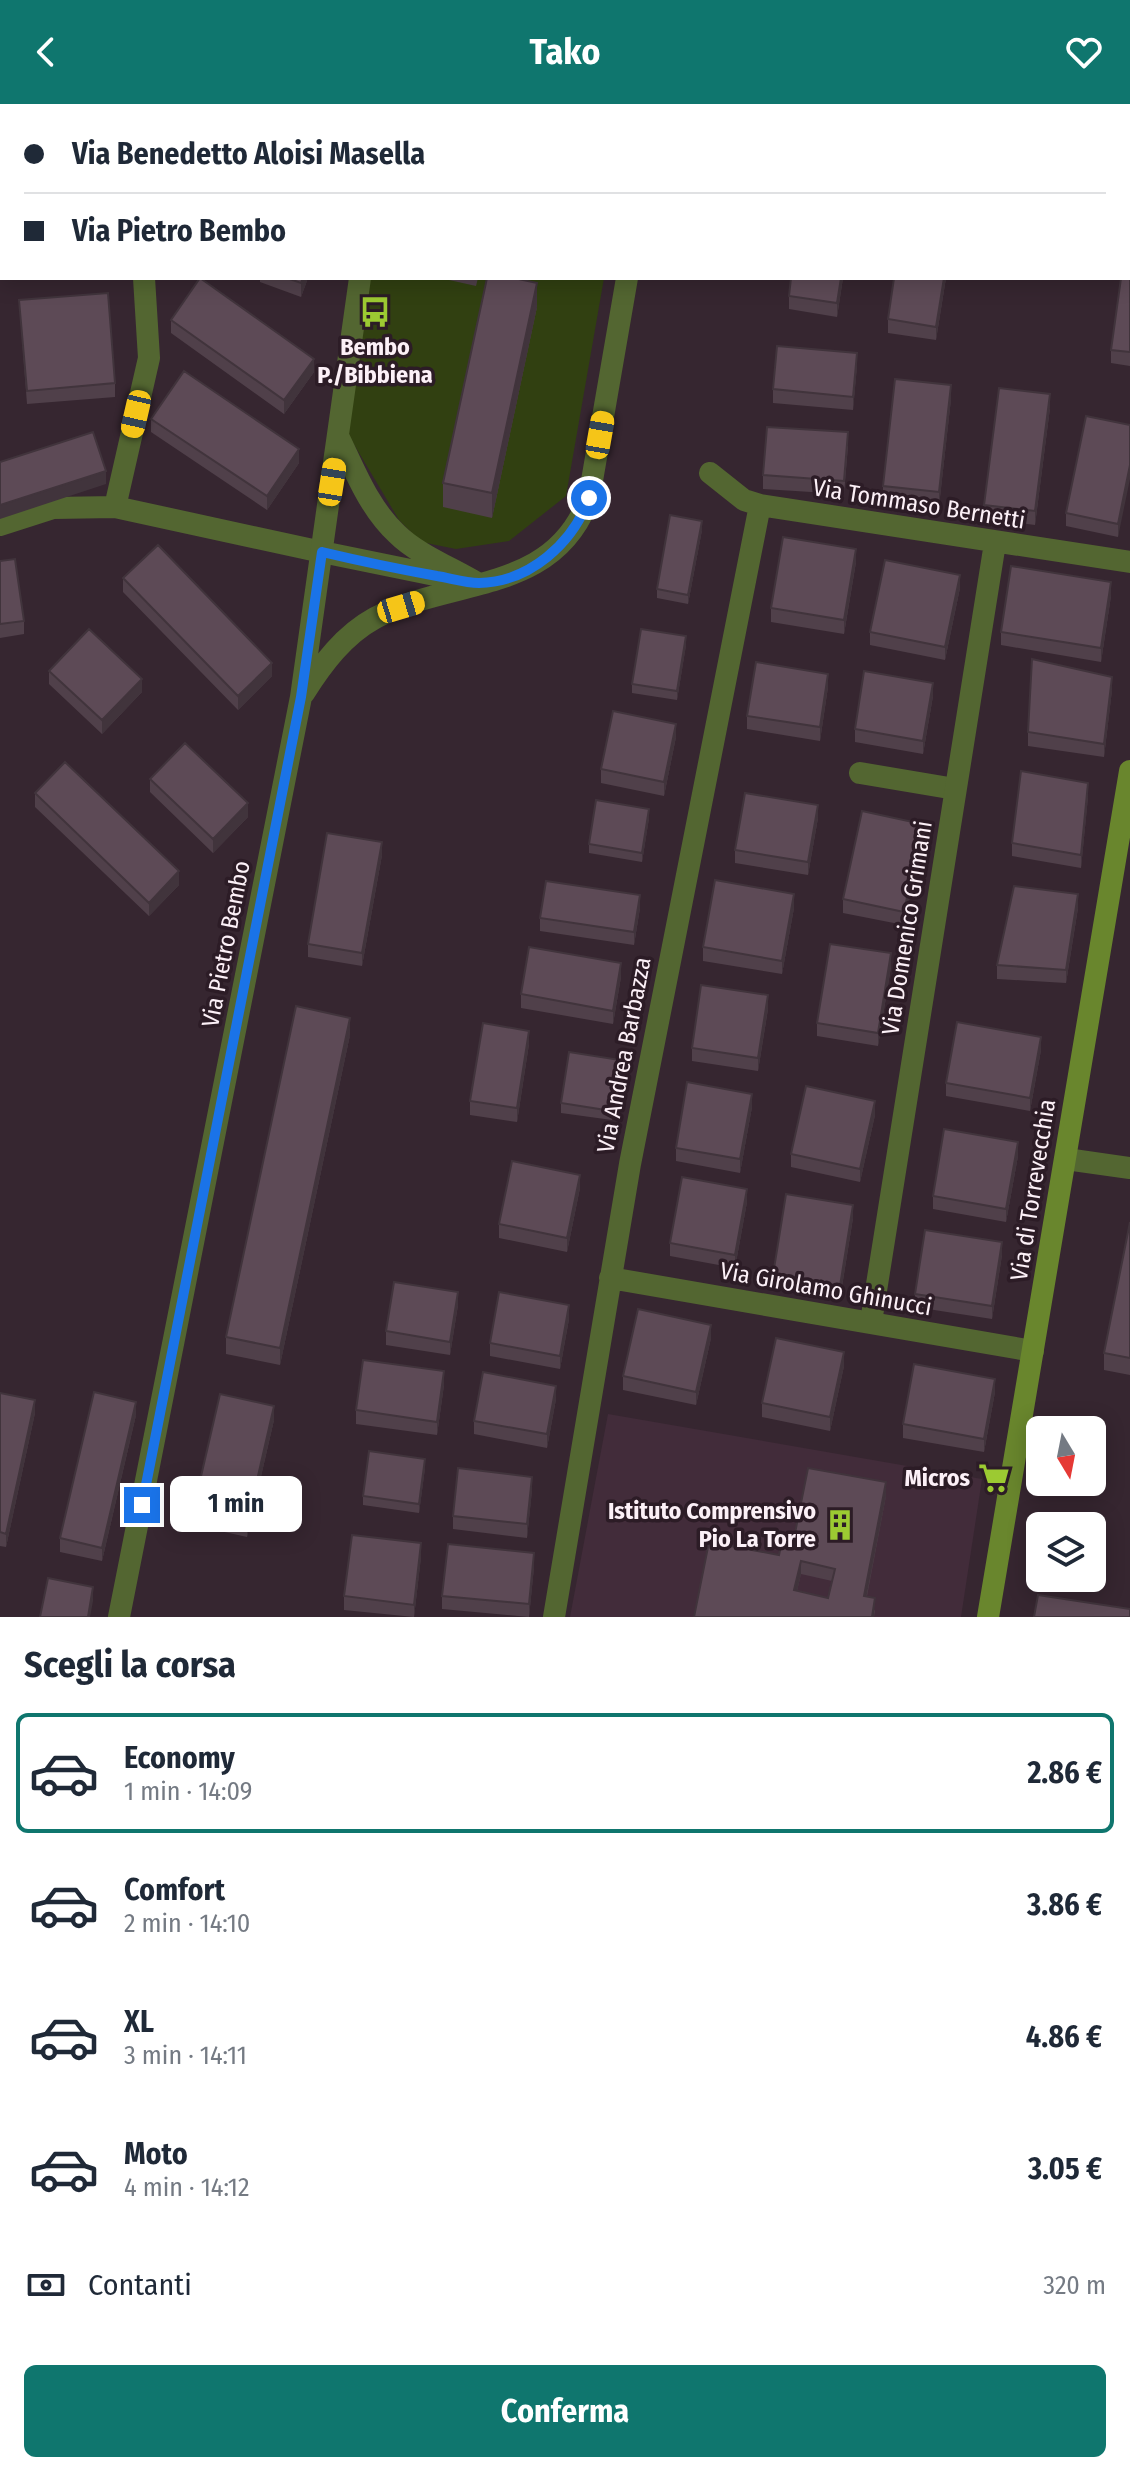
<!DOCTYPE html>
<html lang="it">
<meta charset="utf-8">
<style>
:root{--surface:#fff;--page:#f2f2f3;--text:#1f2937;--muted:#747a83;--line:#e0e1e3;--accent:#0f766e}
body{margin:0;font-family:"Fira Sans Condensed",sans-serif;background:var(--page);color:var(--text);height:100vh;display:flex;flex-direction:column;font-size:30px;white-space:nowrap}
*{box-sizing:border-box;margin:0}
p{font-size:26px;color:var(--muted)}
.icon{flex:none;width:44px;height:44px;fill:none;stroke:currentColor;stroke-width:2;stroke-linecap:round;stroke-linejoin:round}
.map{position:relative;height:1513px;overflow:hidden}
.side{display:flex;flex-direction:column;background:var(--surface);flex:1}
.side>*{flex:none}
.top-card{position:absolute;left:0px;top:0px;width:1130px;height:176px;box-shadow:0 4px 20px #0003;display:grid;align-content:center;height:176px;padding:0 24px;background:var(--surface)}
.needle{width:52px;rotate:170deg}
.fabs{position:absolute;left:1026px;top:1312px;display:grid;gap:16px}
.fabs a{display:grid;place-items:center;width:80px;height:80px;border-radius:12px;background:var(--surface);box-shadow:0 4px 20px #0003;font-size:40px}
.end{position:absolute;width:36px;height:36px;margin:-18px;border:10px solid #1a73e8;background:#fff;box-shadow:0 0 0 4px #fff}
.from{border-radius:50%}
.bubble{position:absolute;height:56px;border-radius:12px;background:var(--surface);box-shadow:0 4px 20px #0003;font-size:26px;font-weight:700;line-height:56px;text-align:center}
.car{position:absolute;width:24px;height:48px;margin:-24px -12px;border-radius:10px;box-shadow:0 0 6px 2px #0007;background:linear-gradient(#f5c518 24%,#345 0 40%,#f5c518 0 76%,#345 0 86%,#f5c518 0)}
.top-card b{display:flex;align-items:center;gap:28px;height:76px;font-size:30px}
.top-card b+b{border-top:2px solid var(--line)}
.top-card i{width:20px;height:20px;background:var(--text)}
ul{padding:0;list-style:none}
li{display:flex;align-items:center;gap:24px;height:120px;margin:0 16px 12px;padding:0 8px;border:4px solid transparent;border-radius:12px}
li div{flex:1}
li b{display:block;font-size:30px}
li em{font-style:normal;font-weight:700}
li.current{border-color:var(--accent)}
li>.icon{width:72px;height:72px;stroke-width:1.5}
h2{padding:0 24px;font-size:36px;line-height:96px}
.pay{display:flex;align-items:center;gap:20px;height:88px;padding:0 24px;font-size:30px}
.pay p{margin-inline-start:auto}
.button{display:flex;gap:16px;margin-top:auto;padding:16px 24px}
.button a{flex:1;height:92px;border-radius:12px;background:var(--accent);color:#fff;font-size:32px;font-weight:700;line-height:92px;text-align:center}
header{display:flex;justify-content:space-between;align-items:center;height:104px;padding:0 24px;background:var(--accent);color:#fff;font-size:36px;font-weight:700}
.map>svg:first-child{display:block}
.built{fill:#422c3a}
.green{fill:#314011}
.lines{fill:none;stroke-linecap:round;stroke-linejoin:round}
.pedestrian{stroke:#536631;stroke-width:22}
.minor{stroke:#536631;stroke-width:22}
.tertiary{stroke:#536631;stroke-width:22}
.secondary{stroke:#69862d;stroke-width:22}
.wall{fill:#50404a;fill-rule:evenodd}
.shaded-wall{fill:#41343c}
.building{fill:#5d4a56;stroke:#41343c;stroke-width:2;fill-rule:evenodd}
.route{stroke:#1a73e8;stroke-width:10}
.labels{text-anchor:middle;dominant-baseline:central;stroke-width:7;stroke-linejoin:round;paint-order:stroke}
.poi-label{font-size:24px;font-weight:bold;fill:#fcf0f7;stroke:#2c1c26;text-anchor:end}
.street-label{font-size:24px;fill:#fcf0f7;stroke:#2c1c26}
</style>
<header><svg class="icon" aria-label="back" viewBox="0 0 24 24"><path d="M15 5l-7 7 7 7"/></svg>Tako<svg class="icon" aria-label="heart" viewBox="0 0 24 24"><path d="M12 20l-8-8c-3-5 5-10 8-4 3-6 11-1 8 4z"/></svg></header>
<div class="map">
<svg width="1130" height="1513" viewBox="0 0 1130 1513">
<rect width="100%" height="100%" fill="#362630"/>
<path class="built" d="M608,1310L982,1375L961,1513H570Z"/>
<path class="green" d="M368,174H604L566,392L509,437L456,445L421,438L399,416L346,327Z"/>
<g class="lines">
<path class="pedestrian" d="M860,669L955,685"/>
<path class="minor" d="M135,0V2
M1128,131L1130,132
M710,369L744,396L760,401L1130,458
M115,403L149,254L144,174
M0,421L53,404L115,403L322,448
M1066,1055L1130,1064
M610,1174L1033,1247
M871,1218L995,439
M554,1513L630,1060L760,401"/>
<path class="tertiary" d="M382,2V0
M657,2V0
M339,334C355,367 369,404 397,430C417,450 452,464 477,479
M322,448L464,477
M304,589C323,559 344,531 375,514C452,473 554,491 589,394L627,174
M119,1513L301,593L360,174"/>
<path class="secondary" d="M988,1513L1130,667"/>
</g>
<path class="wall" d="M1130,168V262L1111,259V246Z
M260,174H308L301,193L260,178Z
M440,174H478L476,182Z
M843,174L837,213L789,205V192Z
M946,174L936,236L888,229V215Z
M19,196L115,279V293L27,300Z
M537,203L492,414L443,403V379Z
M171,216L314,268L284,310L171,229Z
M857,262L853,306L773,299V285Z
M951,295L939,402L883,396V382Z
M1050,304L1035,421L984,414V401Z
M151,315L299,359L267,406L151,328Z
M1130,321L1118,433L1066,422V409Z
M848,342L844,390L763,385V371Z
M702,426L688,500L657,494V485Z
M0,457L24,517V530L0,534Z
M856,458L844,530L771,518V504Z
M123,474L272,572L238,606L123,488Z
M960,484L945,556L870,541V528Z
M1111,492L1101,558L1001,541V528Z
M686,541L677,596L632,589V580Z
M49,567L142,588L102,630L49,580Z
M828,583L820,637L747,625V612Z
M1112,586L1104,653L1028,642V628Z
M933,592L923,650L855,638V625Z
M676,633L664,692L601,679V665Z
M150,675L248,713L213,749L150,688Z
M35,689L179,781L149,812L35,703Z
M1088,693L1081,764L1012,752V739Z
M649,714L642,758L589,749V740Z
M818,714L808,771L735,759V746Z
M922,733L904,821L843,809V795Z
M382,751L362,862L308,853V840Z
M640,804L634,841L540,827V814Z
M794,804L782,870L703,857V843Z
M1078,804L1066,879L997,875V861Z
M891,863L878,942L817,932V919Z
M621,873L613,920L521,904V890Z
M768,905L758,967L692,957V944Z
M350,931L280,1261L226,1250V1233Z
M529,940L517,1018L470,1011V997Z
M1041,946L1030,1007L946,992V979Z
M620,965L612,1016L561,1009V999Z
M752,1003L740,1069L676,1057V1044Z
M875,1011L860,1078L791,1063V1050Z
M1018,1052L1006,1118L933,1105V1092Z
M580,1084L567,1148L499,1134V1120Z
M747,1098L735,1164L670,1152V1139Z
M853,1114L840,1195L773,1185V1171Z
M1130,1118V1271L1104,1266V1249Z
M1002,1151L992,1215L915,1203V1190Z
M458,1201L450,1251L386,1241V1227Z
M569,1215L560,1265L490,1252V1239Z
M711,1234L696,1301L623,1286V1272Z
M844,1262L830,1327L762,1313V1299Z
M444,1281L437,1331L356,1320V1306Z
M995,1288L984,1348L903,1334V1320Z
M0,1289L35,1309L6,1443L0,1442Z
M556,1295L547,1344L474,1330V1317Z
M136,1311L102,1457L60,1448V1434Z
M274,1316L247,1433L193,1421V1407Z
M425,1364L419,1409L363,1401V1392Z
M532,1386L527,1434L453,1425V1412Z
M886,1392L867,1492L875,1507L874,1513H694L793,1439ZM801,1470L832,1477L828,1494L797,1487Z
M421,1453L414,1513L344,1506V1492Z
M534,1463L529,1513L442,1505V1492Z"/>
<path class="shaded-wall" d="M1130,74V92L1128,102V85Z
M303,174H308L301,193V179Z
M841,174H843L837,213V199Z
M944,174H946L936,236V223Z
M537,179V203L492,414V389Z
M857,249V262L853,306V293Z
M314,255V268L284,310V296Z
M951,281V295L939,402V388Z
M1050,290V304L1035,421V407Z
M299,345V359L267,406V392Z
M1130,361V375L1118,433V420Z
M106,367V380L0,415V401Z
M702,417V426L688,500V491Z
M856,445V458L844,530V516Z
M960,471V484L945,556V543Z
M1111,478V492L1101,558V544Z
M686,532V541L677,596V587Z
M272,559V572L238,606V592Z
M828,570V583L820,637V623Z
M1112,573V586L1104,653V640Z
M142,575V588L102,630V616Z
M933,579V592L923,650V637Z
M676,620V633L664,692V678Z
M1088,679V693L1081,764V751Z
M248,699V713L213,749V735Z
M818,701V714L808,771V758Z
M649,705V714L642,758V749Z
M922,720V733L904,821V808Z
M382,738V751L362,862V849Z
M179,767V781L149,812V799Z
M794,790V804L782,870V857Z
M1078,790V804L1066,879V866Z
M640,791V804L634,841V828Z
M891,849V863L878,942V929Z
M621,859V873L613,920V907Z
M768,891V905L758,967V954Z
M350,914V931L280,1261V1244Z
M529,927V940L517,1018V1004Z
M1041,933V946L1030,1007V994Z
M620,956V965L612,1016V1007Z
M752,990V1003L740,1069V1055Z
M875,997V1011L860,1078V1065Z
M1018,1038V1052L1006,1118V1105Z
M580,1071V1084L567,1148V1134Z
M747,1085V1098L735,1164V1151Z
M853,1101V1114L840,1195V1182Z
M1002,1138V1151L992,1215V1202Z
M458,1188V1201L450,1251V1238Z
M569,1201V1215L560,1265V1252Z
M711,1221V1234L696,1301V1288Z
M844,1248V1262L830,1327V1313Z
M444,1267V1281L437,1331V1318Z
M995,1275V1288L984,1348V1335Z
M556,1282V1295L547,1344V1330Z
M35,1296V1309L6,1443V1430Z
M136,1298V1311L102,1457V1444Z
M274,1302V1316L247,1433V1420Z
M425,1355V1364L419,1409V1400Z
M532,1373V1386L527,1434V1420Z
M886,1378V1392L864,1505V1492Z
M421,1439V1453L414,1513V1501Z
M534,1449V1463L529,1513V1500Z
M801,1457V1470L794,1500V1486Z
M93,1483V1497L90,1513H88Z
M875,1494L874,1513H872Z"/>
<path class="building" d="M170,0H214V2H170Z
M297,0H342L341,2H296Z
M820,0H863L874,2H820Z
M1128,52H1130V74L1128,85Z
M1128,168H1130V248L1111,246L1121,174H1128Z
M200,174L314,255L284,296L171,216Z
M287,174H303L301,179Z
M487,174H514L537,179L492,389L443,379Z
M791,174H841L837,199L789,192Z
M894,174H944L936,223L888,215Z
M108,189L115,279L27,287L19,196Z
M777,242L857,249L853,293L773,285Z
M184,267L299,345L267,392L151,315Z
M895,275L951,281L939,388L883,382Z
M999,284L1050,290L1035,407L984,401Z
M1086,312L1130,321V361L1118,420L1066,409Z
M767,323L848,328L844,377L763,371Z
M93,328L106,367L0,401V358Z
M670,411L702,417L688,491L657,485Z
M783,433L856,445L844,516L771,504Z
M158,441L272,559L238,592L123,474Z
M15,455L24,517L0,520V457Z
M885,456L960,471L945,543L870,528Z
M1011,462L1111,478L1101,544L1001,528Z
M89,525L142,575L102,616L49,567Z
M641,525L686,532L677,587L632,580Z
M1032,555L1112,573L1104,640L1028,628Z
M756,558L828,570L820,623L747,612Z
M864,567L933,579L923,637L855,625Z
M613,607L676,620L664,678L601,665Z
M185,639L248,699L213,735L150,675Z
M65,658L179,767L149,799L35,689Z
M1021,667L1088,679L1081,751L1012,739Z
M745,689L818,701L808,758L735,746Z
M596,696L649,705L642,749L589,740Z
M862,707L922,720L904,808L843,795Z
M327,729L382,738L362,849L308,840Z
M715,776L794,790L782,857L703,843Z
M546,777L640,791L634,828L540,814Z
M1014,782L1078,790L1066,866L997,861Z
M830,840L891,849L878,929L817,919Z
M529,843L621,859L613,907L521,890Z
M701,881L768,891L758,954L692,944Z
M296,902L350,914L280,1244L226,1233Z
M957,918L1041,933L1030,994L946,979Z
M483,919L529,927L517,1004L470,997Z
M569,948L620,956L612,1007L561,999Z
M687,978L752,990L740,1055L676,1044Z
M806,982L875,997L860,1065L791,1050Z
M944,1025L1018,1038L1006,1105L933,1092Z
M512,1057L580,1071L567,1134L499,1120Z
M682,1073L747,1085L735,1151L670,1139Z
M786,1090L853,1101L840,1182L773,1171Z
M1130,1118V1254L1104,1249Z
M925,1126L1002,1138L992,1202L915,1190Z
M394,1178L458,1188L450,1238L386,1227Z
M499,1188L569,1201L560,1252L490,1239Z
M638,1205L711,1221L696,1288L623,1272Z
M776,1234L844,1248L830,1313L762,1299Z
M363,1256L444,1267L437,1318L356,1306Z
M914,1260L995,1275L984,1335L903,1320Z
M483,1268L556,1282L547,1330L474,1317Z
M94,1288L136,1298L102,1444L60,1434Z
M0,1289L35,1296L6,1430L0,1428Z
M220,1290L274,1302L247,1420L193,1407Z
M369,1347L425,1355L419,1400L363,1392Z
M458,1364L532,1373L527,1420L453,1412Z
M808,1364L886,1378L864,1492L875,1494L872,1513H694L709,1438L779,1451L782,1437L793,1439ZM801,1457L835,1465L828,1494L794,1486Z
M352,1431L421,1439L414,1501L344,1492Z
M448,1440L534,1449L529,1500L442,1492Z
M48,1474L93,1483L88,1513H40Z
M1038,1491L1130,1505V1513H1034Z"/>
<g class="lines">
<path class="route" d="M142,1401L301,593L322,448C360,457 398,465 437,472C450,474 465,479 479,479C530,478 573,439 589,394"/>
</g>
<defs>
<symbol id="bus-bare" viewBox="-9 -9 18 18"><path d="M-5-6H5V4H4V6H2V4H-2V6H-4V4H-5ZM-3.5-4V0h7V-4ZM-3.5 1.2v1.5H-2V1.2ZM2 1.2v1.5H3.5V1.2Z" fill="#9cca32" stroke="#2c1c26" stroke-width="2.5" paint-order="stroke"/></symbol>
<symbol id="supermarket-bare" viewBox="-9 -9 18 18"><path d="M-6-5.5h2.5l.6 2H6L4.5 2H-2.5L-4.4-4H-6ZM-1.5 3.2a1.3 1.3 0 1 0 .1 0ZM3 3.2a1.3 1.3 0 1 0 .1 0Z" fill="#9cca32" stroke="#2c1c26" stroke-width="2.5" paint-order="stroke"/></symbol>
<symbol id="building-bare" viewBox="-9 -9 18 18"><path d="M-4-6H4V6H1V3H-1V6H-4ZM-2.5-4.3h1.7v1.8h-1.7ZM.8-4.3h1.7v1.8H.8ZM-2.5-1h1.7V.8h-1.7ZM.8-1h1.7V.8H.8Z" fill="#9cca32" stroke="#2c1c26" stroke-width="2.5" paint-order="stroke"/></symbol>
</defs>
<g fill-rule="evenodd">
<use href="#bus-bare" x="353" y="186" width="44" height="44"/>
<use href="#supermarket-bare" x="972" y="1352" width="44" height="44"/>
<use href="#building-bare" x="818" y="1399" width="44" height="44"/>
</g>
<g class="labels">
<g class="poi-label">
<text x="375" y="243" text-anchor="middle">Bembo<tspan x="375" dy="28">P./Bibbiena</tspan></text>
<text x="970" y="1374">Micros</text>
<text x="816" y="1407">Istituto Comprensivo<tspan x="816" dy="28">Pio La Torre</tspan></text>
</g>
<g class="street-label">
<text transform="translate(919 400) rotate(9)">Via Tommaso Bernetti</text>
<text transform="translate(907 824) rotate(-81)">Via Domenico Grimani</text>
<text transform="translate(226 840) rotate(-79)">Via Pietro Bembo</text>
<text transform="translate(624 951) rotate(-79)">Via Andrea Barbazza</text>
<text transform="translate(1033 1086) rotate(-81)">Via di Torrevecchia</text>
<text transform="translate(826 1185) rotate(10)">Via Girolamo Ghinucci</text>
</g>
</g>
</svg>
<div class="fabs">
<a><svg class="needle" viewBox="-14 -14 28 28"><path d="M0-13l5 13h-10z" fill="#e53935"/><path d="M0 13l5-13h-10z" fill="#747a83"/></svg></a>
<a><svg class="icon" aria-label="layers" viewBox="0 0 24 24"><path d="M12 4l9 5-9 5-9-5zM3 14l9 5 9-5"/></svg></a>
</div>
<i class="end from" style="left:589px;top:394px"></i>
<i class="end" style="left:142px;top:1401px"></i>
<div class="bubble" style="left:170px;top:1372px;width:132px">1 min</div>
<i class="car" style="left:136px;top:310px;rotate:193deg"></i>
<i class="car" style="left:600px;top:331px;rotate:10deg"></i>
<i class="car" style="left:332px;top:378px;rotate:9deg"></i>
<i class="car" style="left:401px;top:503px;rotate:73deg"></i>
<div class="top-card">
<b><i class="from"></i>Via Benedetto Aloisi Masella</b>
<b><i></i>Via Pietro Bembo</b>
</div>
</div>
<section class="side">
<h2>Scegli la corsa</h2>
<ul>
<li class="current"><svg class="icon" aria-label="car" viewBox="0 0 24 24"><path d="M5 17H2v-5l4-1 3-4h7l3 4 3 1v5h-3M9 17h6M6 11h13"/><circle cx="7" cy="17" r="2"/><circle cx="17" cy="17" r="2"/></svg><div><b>Economy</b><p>1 min · 14:09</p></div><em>2.86 €</em></li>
<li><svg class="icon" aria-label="car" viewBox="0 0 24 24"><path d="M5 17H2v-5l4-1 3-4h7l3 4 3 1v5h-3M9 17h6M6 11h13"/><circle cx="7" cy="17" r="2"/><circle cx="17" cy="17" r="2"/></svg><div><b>Comfort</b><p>2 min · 14:10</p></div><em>3.86 €</em></li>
<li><svg class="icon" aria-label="car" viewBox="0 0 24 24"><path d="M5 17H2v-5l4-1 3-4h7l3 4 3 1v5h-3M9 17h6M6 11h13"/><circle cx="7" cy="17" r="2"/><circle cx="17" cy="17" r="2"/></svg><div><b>XL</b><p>3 min · 14:11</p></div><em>4.86 €</em></li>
<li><svg class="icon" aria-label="car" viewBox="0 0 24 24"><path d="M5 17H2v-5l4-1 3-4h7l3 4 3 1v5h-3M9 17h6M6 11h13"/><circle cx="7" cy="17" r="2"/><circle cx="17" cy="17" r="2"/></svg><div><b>Moto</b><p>4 min · 14:12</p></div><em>3.05 €</em></li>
</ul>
<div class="pay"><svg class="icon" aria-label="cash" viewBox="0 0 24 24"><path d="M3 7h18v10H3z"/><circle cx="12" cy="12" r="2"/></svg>Contanti<p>320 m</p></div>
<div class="button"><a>Conferma</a></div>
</section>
